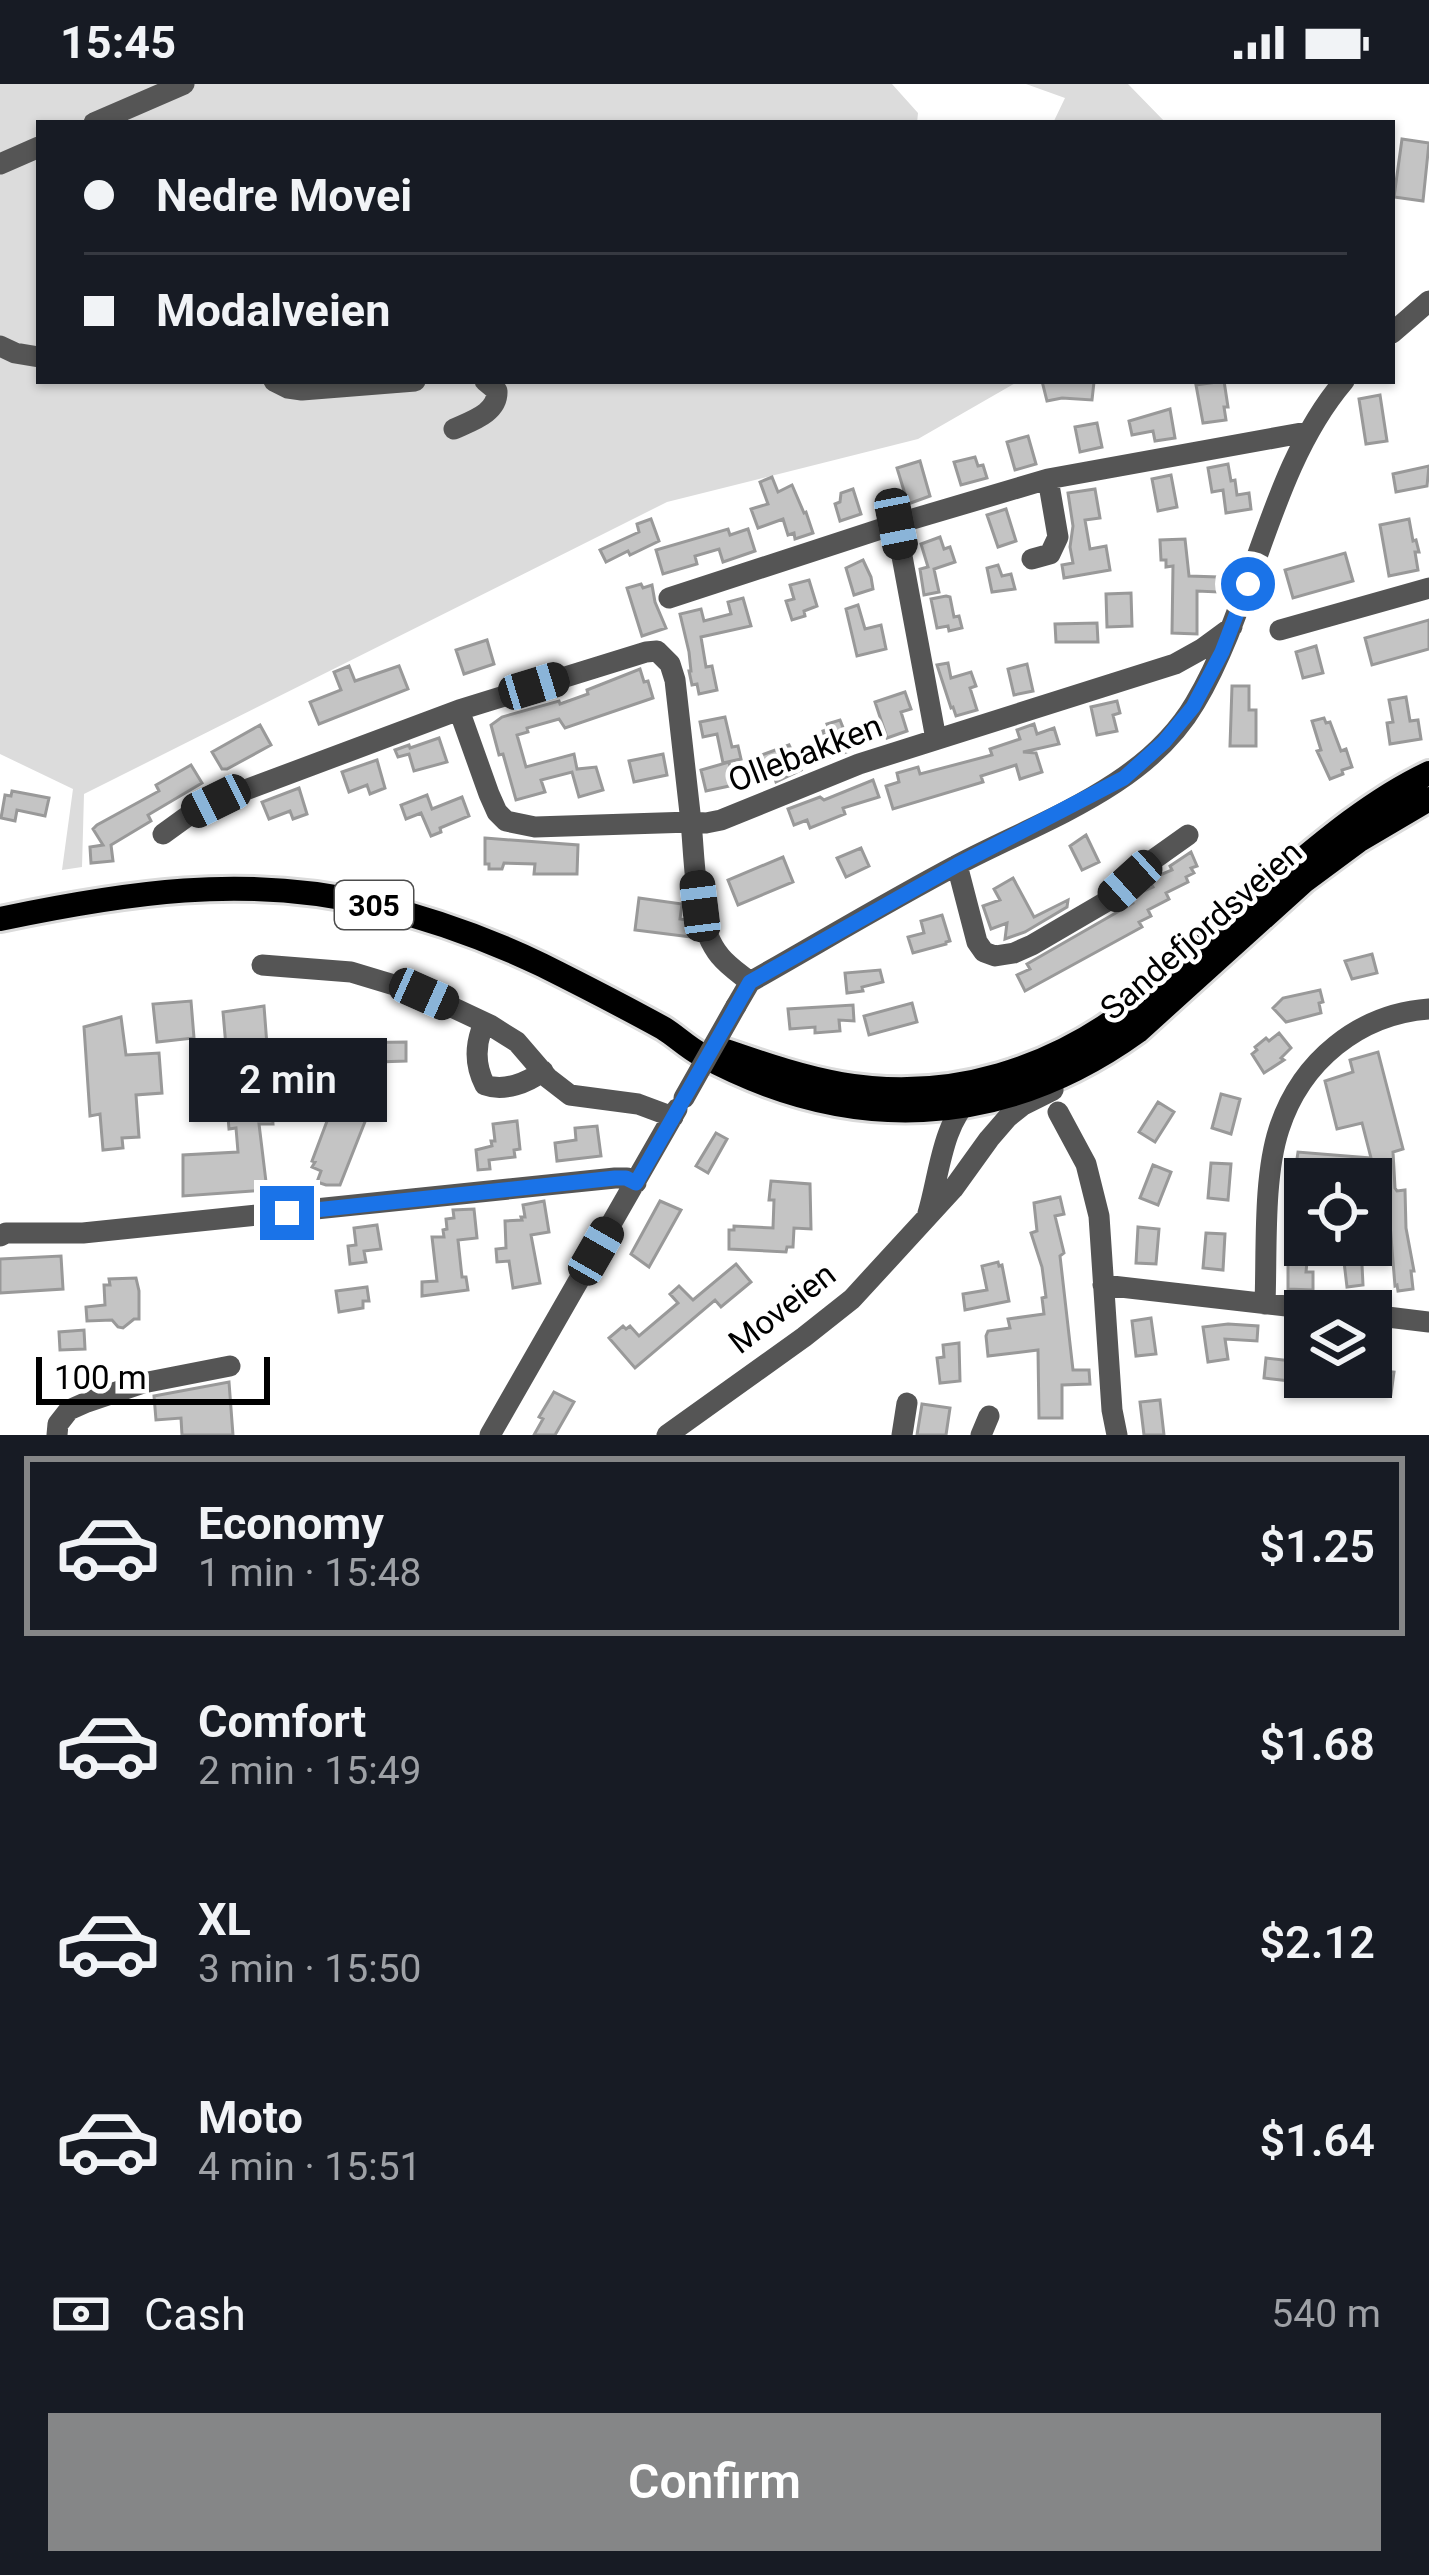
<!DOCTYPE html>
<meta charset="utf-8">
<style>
:root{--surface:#171b24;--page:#20242c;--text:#f1f3f6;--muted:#9ea1a6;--line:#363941;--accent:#858687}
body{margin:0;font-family:Roboto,sans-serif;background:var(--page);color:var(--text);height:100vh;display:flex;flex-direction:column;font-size:45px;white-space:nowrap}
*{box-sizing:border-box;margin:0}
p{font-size:39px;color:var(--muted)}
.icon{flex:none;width:66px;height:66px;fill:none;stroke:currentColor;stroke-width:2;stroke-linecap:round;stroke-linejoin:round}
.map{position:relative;height:1351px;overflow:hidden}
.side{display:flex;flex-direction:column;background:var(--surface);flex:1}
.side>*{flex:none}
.guide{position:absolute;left:36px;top:36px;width:1359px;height:264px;border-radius:0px;box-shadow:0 3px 9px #0004;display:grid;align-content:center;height:264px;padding:0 48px;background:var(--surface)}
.controls{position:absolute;left:1284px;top:1074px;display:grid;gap:24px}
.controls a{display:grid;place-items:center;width:108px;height:108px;border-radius:0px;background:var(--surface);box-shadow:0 3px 9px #0004;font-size:60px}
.scale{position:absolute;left:36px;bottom:30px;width:234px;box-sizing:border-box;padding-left:12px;border:6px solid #000;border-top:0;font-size:33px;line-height:42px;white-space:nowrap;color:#000;-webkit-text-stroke:9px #fff;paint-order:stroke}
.end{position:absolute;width:54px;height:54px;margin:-27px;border:15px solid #1a73e8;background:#fff;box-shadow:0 0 0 6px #fff}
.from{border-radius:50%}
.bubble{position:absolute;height:84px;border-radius:0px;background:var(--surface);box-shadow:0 3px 9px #0004;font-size:39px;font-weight:600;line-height:84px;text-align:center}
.car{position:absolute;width:36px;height:72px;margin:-36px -18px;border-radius:15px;box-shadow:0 0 9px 3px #0007;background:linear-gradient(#222 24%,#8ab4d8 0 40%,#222 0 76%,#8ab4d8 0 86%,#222 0)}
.guide b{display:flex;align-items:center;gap:42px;height:114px;font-size:45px}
.guide b+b{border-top:3px solid var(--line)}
.guide i{width:30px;height:30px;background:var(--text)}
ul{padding:21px 0 0;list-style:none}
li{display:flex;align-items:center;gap:36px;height:180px;margin:0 24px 18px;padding:0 24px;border:6px solid transparent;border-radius:0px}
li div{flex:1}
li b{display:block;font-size:45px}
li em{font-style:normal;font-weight:600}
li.on{border-color:var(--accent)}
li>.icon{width:108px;height:108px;stroke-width:1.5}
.pay{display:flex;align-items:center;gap:30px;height:132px;padding:0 48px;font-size:45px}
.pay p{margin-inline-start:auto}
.action{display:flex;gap:24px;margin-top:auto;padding:24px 48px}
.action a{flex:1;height:138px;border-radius:0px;background:var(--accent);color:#fff;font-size:48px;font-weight:600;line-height:138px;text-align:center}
.status{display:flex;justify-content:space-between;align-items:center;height:84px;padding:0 60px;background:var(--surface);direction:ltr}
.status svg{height:33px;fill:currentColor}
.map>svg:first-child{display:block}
.green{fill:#dcdcdc}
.building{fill:#c4c4c4;stroke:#999;stroke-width:3}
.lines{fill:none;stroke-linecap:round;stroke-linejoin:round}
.major-casing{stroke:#dbdbdb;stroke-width:30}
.minor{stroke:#555;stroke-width:21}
.major{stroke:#000;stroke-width:24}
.minor-bridge{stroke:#555;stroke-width:21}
.route{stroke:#1a73e8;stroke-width:15}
.labels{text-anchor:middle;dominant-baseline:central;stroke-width:9;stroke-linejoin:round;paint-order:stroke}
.shield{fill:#fff;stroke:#4c4c4c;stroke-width:3}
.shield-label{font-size:30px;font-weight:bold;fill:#000}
.street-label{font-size:33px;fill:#000;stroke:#fff}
</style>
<div class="status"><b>15:45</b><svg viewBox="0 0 49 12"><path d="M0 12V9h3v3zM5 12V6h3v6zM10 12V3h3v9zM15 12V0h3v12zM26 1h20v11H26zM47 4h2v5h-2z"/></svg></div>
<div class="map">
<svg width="1429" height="1351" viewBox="0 0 1429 1351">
<rect width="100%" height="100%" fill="#fff"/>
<path class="green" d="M0,0H892L918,29L917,39H39V297H1019L918,355L667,418L84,710L82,783L62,786L73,705L0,670Z
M1026,0H1128L1166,39H1053L1065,14Z"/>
<path class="building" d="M1402,55L1429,59L1423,117L1394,113Z
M1042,297L1094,298L1092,316L1062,314L1047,317Z
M1224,297L1228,323H1224L1226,336L1203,339L1196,301Z
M1380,311L1387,357L1366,360L1359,315Z
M1170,325L1175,354L1155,357L1153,347L1132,351L1129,337Z
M1097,339L1102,363L1080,368L1075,343Z
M1028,352L1036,380L1015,386L1007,358Z
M975,373L978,382L983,381L987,394L961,401L954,378Z
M920,377L930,412L908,420L897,384Z
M1228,380L1231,397L1235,396L1237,411L1249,409L1251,425L1226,429L1223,406L1212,408L1208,384Z
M1429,382L1427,402L1396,408L1393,390Z
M1171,391L1177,423L1158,427L1152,395Z
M772,393L778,408L792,401L804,429L806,428L813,449L795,455L794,449L788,451L783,435L758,444L751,425L768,420L760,398Z
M853,405L861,430L840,437L835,420L840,418L841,409Z
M1095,405L1100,434L1085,436L1090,465L1106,462L1110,486L1064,494L1062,481L1073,479L1070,463L1073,442L1068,409Z
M1006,425L1016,457L998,463L987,431Z
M651,435L659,457L630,471L628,467L606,478L600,466L639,448L637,440Z
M1409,435L1413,457L1416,456L1419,468H1415L1418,486L1389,492L1380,441Z
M728,445L730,451L748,445L755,467L723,478L719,465L695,472L697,480L663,490L656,466Z
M940,453L944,465L950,463L955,478L934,485L939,508L924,511L920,485L928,483L921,460Z
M1185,455L1189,492L1218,493V508L1197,507V550L1172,549L1173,482L1166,483V476H1161L1160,456Z
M1345,469L1353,497L1293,514L1285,486Z
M863,476L871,493L873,505L854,511L846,484Z
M998,481L1002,492L1011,490L1015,505L992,508L987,484Z
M809,496L817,522L804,527L805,532L792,536L786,517L794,515L790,501Z
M641,500L643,504L652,501L655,518L666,544L642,552L627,504Z
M1131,509L1132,542L1107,543L1106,510Z
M946,512L950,513L954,533L959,532L962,544L949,547L948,542L937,544L931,515Z
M743,514L751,542L701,553L706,583L712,582L717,606L699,610L697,600L692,601L689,587H691L689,568L680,530L701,525L704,537L731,530L728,518Z
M858,521L865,545L881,541L886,565L857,572L846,525Z
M1429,536V565L1372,581L1365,554Z
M1097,539L1098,558H1056L1055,540Z
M487,556L494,580L464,590L456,566Z
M1316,562L1323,589L1303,594L1296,568Z
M948,579L951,594L971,588L976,602L970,604L977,626L956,632L953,623L951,624L937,581Z
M1027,580L1033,607L1014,611L1008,585Z
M349,582L355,597L399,582L408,605L319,640L310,618L341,606L334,588Z
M640,585L644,598L648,597L653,614L565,644L559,635L527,644L528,648L517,651L526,683L574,670L577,685L596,683L603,706L579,713L572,688L541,696L545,708L516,716L503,670L499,671L491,641L502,633L559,617L560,620L588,610L587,606Z
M1232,602H1249V626H1256V662H1230Z
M905,608L911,625L901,628L907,647L887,654L875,618Z
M1406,613L1410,637L1418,636L1421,655L1390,660L1387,639L1393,638L1389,616Z
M1117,617L1120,629L1113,631L1117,647L1097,651L1091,623Z
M725,633L732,663L738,662L741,675L723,679L717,650L703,653L700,638Z
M1324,634L1326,639L1330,638L1341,667L1346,665L1352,683L1342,686L1343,690L1330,695L1317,667L1321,666L1312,637Z
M840,636L852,666L831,673L823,647L829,645L827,640Z
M1034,640L1037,650L1054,644L1059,660L1023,668L1036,669L1042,688L1020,695L1016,681L981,692L983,698L893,725L886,702L899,698L897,689L918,683L920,690L992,671L990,665L1020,655L1017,646Z
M260,641L271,661L227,685H222L212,668Z
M439,654L447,678L414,687L409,670L398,673L395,666L409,661L410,664Z
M789,661L801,686L776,698L774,691L766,694L759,672Z
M663,670L667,691L634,698L629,677Z
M377,676L385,704L370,710L367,701L349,708L342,688Z
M729,678L734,701L706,707L701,686Z
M191,681L202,699L148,731L151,737L111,761L113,777L91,779L90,763L103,761L93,745L97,741L159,707L156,701Z
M873,696L879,713L843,724L845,730L810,744L807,736L794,741L788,725L820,713L824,716Z
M299,704L307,730L293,735L290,727L269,735L262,718Z
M12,707L49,714L45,732L17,726L15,737L1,734L5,711L11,712Z
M427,711L432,725L462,713L469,732L440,744L441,748L431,752L421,729L406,735L401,721Z
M1086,751L1099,778L1082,786L1070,762Z
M485,754L578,761L577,790H534L535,780L504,779L502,785H489V780H485Z
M861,764L869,782L846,793L837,774Z
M1191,768L1197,782L1191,784L1194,789L1186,793L1188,798L1166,809L1169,815L1148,826L1151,832L1139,838L1142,843L1025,907L1017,891L1030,885L1027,880L1133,819L1132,815L1137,810L1153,803L1150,798L1155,793L1172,786L1170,782Z
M783,773L793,798L738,821L728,796Z
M1013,794L1034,833L1068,816L1067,823L1025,848L1005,855L1007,839L991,845L983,822L1000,816L994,805Z
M639,814L682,820L680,835L687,836L691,853L635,846Z
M942,831L950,857L946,858V860L913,869L908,853L924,849L921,837Z
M1372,870L1377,889L1352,895L1345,877Z
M880,886L883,898L862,903L863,907L847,909L845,889Z
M1320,906L1323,918L1319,919L1321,929L1286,938L1273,924L1283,914Z
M191,917L194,954L157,958L153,920Z
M912,919L917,938L869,951L864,932Z
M853,921L854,937L839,936L840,947L815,949V943L790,945L788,925Z
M264,922L273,1040H259L267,1106L183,1112V1071L238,1068L236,1044L229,1045L228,1033L232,1032L223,928Z
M121,933L126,971L159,969L162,1009L136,1011L139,1053L122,1054L123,1064L103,1066L100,1030L90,1032L84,943Z
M1279,949L1291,964L1281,974L1284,976L1264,989L1252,970L1257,966L1255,963L1266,954L1269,957Z
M320,956H333L334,959L406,958V977L317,980L316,960H320Z
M1378,968L1403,1065L1393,1068L1395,1104L1397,1107L1405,1106L1406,1144L1414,1187H1411L1413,1205L1398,1207L1397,1201L1395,1202L1389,1128H1384L1381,1107H1374L1373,1088L1310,1083L1309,1095H1305V1178H1307L1306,1188H1313V1206L1288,1205V1107L1293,1102L1298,1068L1371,1074L1362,1039L1337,1045L1325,997L1353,988L1350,976Z
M347,984L381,997L340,1101H326L317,1098L321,1087L312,1083L315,1078L312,1077Z
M1221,1010L1240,1015L1231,1050L1212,1044Z
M1158,1018L1174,1028L1155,1058L1139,1048Z
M517,1037L520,1065L514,1066L515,1073L489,1076L490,1085L478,1086L476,1066L492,1062L491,1057H495L493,1040Z
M597,1042L601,1072L557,1077L555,1059L576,1056L575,1044Z
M716,1049L727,1055L708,1089L696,1082Z
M1211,1079L1231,1080L1228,1116L1208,1114Z
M1153,1081L1171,1088L1158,1121L1140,1114Z
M771,1097L810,1100L811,1145L794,1144L793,1163H787L786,1168L729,1165V1146H734V1142L773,1144L774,1116H769Z
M1060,1113L1064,1130L1055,1132L1064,1169L1060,1172L1073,1286H1089L1090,1300L1062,1301V1334H1039L1038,1266L988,1272L986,1252L988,1247L1010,1244L1008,1235L1044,1230L1042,1214L1046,1213L1042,1183L1031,1149L1037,1147L1034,1119Z
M544,1117L549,1148L531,1151L540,1199L513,1204L509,1177L497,1178L496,1165L506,1164L505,1137L522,1136L521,1133H525L523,1121Z
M660,1117L681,1126L649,1183L631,1170Z
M474,1125L477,1154L458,1156L462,1193H466L468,1206L422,1212V1198L437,1197L432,1153H444L443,1146L447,1145L446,1135L454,1134L453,1126Z
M377,1141L381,1165L364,1167L366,1178L350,1180L348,1162L356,1161L354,1144Z
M1138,1143L1159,1145L1156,1180L1136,1179Z
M1206,1149L1225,1150L1223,1186L1203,1184Z
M1342,1161H1361L1363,1201L1347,1203Z
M61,1172L63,1205L0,1209V1175Z
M998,1178L999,1182L1002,1181L1009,1217L965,1226L963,1210L987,1206L982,1182Z
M736,1180L751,1198L721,1223L715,1216L635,1284L609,1254L623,1242L626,1245L630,1242L639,1252L678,1219L670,1210L679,1202L693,1216Z
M136,1194L139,1207V1235H134L123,1244L118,1243L112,1236L87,1237L86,1223L105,1221L104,1201H110L109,1195Z
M367,1203L369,1217H363V1224L339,1228L336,1207Z
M1151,1234L1156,1270L1136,1272L1132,1237Z
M1228,1240L1258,1242L1257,1257L1225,1255L1228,1275L1208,1278L1203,1243Z
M84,1246L85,1265L60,1266L59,1248Z
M959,1259L960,1297L940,1299L937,1274L944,1273L943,1261Z
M1266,1274L1301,1278L1299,1298L1264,1294Z
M1371,1286L1394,1288L1391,1310L1349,1305L1350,1293H1371Z
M229,1298L233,1351H182L181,1334L156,1336L154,1312Z
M554,1308L574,1318L555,1351H534L543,1335L539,1333Z
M1160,1316L1164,1351H1144L1140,1318Z
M922,1320L950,1324L946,1351H917Z"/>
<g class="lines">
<defs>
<path id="major" d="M0,835C124,809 244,790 370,820C428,834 488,855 542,881C582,901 623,922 663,944C676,952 687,963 700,970C848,1051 1001,1046 1138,947L1304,797L1358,757L1429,715
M726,967C764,980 801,993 841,1000C950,1019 1056,985 1141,916C1165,897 1186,875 1209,854C1232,833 1256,814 1279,795C1325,756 1374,715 1429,689"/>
</defs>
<use href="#major" class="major-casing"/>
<path class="minor" d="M94,39L184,0
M0,80L39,63
M1392,249L1429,217
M0,262L15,269L39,273
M274,297L288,304L302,306L415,297
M454,345C471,337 498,329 497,307L485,297
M896,440L936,655
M1032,475L1050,470L1058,453L1048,395
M669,514L896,440L1048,395L1307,348
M1280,546L1429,504
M459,626L646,568L657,567L670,580L675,596L691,738L706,739L721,736L859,680L1175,580L1202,565L1232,543
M163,750L192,729L216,717L459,626L489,710L497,728L506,737L535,743L691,738C695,777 694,841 720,872C728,882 740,890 750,898
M957,781L977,858L984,868L995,872L1014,869L1032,861L1109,816L1150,778L1188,751
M262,881L351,888L424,910L490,941L517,958L548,994L570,1011L638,1020L673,1033
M736,922L750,898C819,859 887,818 957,781C1040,737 1145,704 1195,619C1255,518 1269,385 1344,297
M490,941L481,947C475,965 476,984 485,1001C504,1008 527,999 543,987
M1058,1028L1086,1080L1099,1132L1112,1326L1117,1351
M928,1129C939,1093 942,1039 971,1014
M0,1152L6,1149H83L615,1094H627L636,1099
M1103,1201L1330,1227
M1265,1220C1267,1167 1263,1094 1279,1045C1301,977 1359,930 1429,925
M1371,1231L1429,1238
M57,1351L58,1340L69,1326L87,1318L143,1299L230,1282
M490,1351L677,1025
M667,1351L804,1253L852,1215L953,1105L989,1055L1008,1033L1023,1021L1053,1006
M902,1351L907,1319
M981,1351L989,1332"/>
<use href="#major" class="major"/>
<path class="minor-bridge" d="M684,1014L736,922"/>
</g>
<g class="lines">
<path class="route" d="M287,1129L615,1094H626L636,1099L750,898L957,781L1124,694L1164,658L1193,623L1222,568L1248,500"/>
</g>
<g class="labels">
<rect class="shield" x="335" y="797" width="78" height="48" rx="9"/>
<g class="shield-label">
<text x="374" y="821">305</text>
</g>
<g class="street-label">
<text transform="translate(805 669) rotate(-21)">Ollebakken</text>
<text transform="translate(1201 846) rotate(-41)">Sandefjordsveien</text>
<text transform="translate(782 1224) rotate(-38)">Moveien</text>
</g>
</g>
</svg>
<div class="controls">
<a><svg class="icon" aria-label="locate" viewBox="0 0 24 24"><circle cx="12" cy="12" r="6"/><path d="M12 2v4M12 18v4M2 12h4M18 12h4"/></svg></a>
<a><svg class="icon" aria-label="layers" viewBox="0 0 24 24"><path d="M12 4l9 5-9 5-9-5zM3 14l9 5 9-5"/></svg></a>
</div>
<div class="scale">100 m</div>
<i class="end from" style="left:1248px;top:500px"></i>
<i class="end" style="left:287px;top:1129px"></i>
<div class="bubble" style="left:189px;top:954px;width:198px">2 min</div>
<i class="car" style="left:896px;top:440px;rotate:169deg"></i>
<i class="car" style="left:534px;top:602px;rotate:73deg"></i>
<i class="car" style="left:216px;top:717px;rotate:244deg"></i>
<i class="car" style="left:1130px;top:797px;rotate:228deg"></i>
<i class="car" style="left:700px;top:822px;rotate:353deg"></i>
<i class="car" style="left:424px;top:910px;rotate:114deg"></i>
<i class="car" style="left:596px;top:1167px;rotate:30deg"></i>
<div class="guide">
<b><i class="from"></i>Nedre Movei</b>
<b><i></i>Modalveien</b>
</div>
</div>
<section class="side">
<ul>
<li class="on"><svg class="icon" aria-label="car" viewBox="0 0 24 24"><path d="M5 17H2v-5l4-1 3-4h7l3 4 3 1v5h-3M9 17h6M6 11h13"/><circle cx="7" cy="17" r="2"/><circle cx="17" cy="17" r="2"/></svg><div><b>Economy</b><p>1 min · 15:48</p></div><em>$1.25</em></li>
<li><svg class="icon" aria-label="car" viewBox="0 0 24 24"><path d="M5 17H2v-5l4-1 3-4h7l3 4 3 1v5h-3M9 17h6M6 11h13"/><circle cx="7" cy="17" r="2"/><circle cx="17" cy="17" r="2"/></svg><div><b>Comfort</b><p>2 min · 15:49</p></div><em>$1.68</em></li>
<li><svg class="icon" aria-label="car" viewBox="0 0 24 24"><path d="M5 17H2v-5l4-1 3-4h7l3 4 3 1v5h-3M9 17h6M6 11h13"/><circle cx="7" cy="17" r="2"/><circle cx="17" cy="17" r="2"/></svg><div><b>XL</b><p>3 min · 15:50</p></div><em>$2.12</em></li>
<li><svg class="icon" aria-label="car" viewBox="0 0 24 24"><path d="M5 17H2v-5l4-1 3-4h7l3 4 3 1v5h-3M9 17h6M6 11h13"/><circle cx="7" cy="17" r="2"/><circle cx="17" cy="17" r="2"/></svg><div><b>Moto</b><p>4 min · 15:51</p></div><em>$1.64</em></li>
</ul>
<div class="pay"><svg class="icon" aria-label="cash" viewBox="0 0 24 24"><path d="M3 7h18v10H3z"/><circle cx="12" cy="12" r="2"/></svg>Cash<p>540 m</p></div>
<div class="action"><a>Confirm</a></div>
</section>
